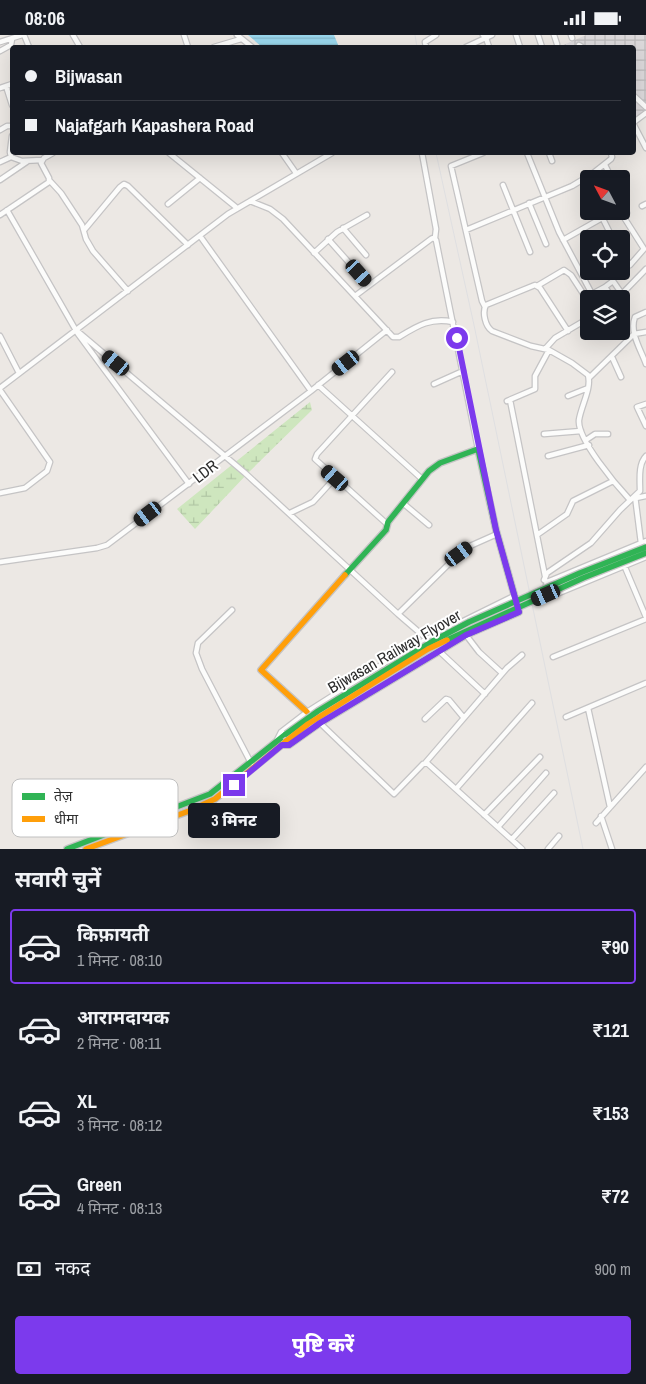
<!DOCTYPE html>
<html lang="hi">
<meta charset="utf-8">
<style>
:root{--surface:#171b24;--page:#242831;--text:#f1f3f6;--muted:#9ea1a6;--line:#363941;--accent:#7c3aed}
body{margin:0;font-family:"Archivo Narrow","Noto Sans Devanagari",sans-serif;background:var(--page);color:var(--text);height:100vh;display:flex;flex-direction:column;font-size:19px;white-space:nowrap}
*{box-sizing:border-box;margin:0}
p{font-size:16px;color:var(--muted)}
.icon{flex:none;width:28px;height:28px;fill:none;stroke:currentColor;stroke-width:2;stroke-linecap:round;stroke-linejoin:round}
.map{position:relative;height:814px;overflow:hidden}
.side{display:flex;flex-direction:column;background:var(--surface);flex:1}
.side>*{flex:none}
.guide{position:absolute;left:10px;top:10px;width:626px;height:110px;border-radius:5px;box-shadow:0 5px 20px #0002;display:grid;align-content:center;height:110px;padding:0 15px;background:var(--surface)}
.needle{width:32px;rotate:311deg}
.fabs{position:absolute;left:580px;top:135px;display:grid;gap:10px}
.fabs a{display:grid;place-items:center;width:50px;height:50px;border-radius:5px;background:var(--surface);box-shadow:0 5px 20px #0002;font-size:25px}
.end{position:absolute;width:22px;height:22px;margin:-11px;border:6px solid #7c3aed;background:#fff;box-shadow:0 0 0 2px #fff}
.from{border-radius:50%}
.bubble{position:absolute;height:35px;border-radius:5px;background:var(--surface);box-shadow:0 5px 20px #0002;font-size:16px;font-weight:800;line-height:35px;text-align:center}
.car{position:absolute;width:15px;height:30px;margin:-15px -8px;border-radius:6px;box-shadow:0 0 4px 1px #0007;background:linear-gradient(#222 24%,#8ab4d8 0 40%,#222 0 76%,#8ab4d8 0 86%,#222 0)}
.guide b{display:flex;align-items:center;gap:18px;height:48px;font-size:19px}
.guide b+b{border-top:1px solid var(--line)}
.guide i{width:12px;height:12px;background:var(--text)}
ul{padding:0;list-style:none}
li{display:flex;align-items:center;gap:15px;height:75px;margin:0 10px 8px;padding:0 5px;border:2px solid transparent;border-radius:5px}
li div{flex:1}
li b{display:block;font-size:19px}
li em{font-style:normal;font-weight:800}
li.active{border-color:var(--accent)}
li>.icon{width:45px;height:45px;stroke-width:1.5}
h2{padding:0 15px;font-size:22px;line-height:60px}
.pay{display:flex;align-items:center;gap:12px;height:55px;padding:0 15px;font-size:19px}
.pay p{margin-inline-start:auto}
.primary-button{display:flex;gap:10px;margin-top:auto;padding:10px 15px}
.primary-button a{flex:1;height:58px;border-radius:5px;background:var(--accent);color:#fff;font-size:20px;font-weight:800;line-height:58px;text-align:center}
.status{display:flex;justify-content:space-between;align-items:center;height:35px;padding:0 25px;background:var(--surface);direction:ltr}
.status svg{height:14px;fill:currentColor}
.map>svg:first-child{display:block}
.industrial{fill:url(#industrial-grid)}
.wetland{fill:url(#wetland-marsh)}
.water{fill:url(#water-rules)}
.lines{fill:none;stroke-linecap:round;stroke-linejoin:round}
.street-casing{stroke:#c5c4c5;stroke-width:7}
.fast-casing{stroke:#c5c4c5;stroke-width:8}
.slow-casing{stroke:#c5c4c5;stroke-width:8}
.street{stroke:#fcfcfb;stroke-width:4.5}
.fast{stroke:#30b455;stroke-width:5.5}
.slow{stroke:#ff9f0a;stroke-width:5.5}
.rail{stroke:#dfdfe1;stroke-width:1}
.fast-bridge-casing{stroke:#c5c4c5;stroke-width:8;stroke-linecap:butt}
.slow-bridge-casing{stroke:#c5c4c5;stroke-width:8;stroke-linecap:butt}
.fast-bridge{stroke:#30b455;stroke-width:5.5}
.slow-bridge{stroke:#ff9f0a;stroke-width:5.5}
.route{stroke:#7c3aed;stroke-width:6}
.labels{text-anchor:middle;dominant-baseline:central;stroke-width:4;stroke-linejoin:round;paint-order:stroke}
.street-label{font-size:16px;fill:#2e2e2e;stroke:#fff}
.key{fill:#fff;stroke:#c0c0c0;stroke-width:1}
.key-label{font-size:14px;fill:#2e2e2e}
</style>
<div class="status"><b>08:06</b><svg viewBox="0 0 49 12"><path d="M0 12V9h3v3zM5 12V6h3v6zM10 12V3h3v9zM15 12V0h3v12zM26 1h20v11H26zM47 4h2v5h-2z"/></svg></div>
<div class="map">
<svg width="646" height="814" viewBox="0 0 646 814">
<defs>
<pattern id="industrial-grid" width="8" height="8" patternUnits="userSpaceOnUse" patternTransform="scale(1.25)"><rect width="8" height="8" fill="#dcd9db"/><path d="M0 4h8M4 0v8" fill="none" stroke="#bdbbbc"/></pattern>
<pattern id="wetland-marsh" width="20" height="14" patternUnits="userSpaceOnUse" patternTransform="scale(1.25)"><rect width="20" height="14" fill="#cee6be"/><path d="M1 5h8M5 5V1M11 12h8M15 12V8" fill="none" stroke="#b1c6a4"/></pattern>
<pattern id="water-rules" width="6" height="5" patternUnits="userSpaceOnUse" patternTransform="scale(1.25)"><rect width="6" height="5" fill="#99d6ec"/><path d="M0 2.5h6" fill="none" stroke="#84b8cb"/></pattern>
</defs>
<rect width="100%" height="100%" fill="#ece8e4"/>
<path class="industrial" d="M586,0H646V76L634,84V12H559Z"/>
<path class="wetland" d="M310,367L312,375L248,438L195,494L177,474Z"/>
<path class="water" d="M248,0H334L339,12H262Z"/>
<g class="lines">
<defs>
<path id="street" d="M24,0L29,12
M73,0L80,12
M184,0L188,12
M237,0L252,12
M483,0L486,3L489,12
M516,0L520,12
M538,0L542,12
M554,0L557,9
M571,0L572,3
M0,7L22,0
M579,10L582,12
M214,12L241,4
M426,12L425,7L436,0
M466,12L492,0
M0,16L11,10L12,4
M6,51L12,70
M0,53L12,49
M634,61L646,72
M634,87L646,78
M634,90L646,113
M0,95L7,91H12
M169,118L237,173
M282,118L296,138
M422,118L436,194L435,203
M483,118L451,131L482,266L485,272
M527,118L559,197L592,259
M549,118L552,126
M11,122L10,117L12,101
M0,127L11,122L22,126L42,125
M605,130L612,144
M0,145L28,126
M583,145L589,157
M50,146L61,158L82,190L86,204L93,216L128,256
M503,150L530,217
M621,165L627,178L625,184L644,214L630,230L621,218
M250,166L270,174L283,184L393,302H399C417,291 431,282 453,287
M529,168L546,209
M168,169L200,143
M642,171L646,169
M7,175L78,299L189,449
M599,176L613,204
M0,180L49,147V143L41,128L44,123L53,118
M343,193L366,220
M85,194L120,152L124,149L128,151L188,210
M466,195L572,151L592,139L611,124L612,122L611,118
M200,201L311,356
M328,204L369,250
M563,205L602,183
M314,218L337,197L367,180
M537,251L564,235L571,240L584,260L592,259L605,252L613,264
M605,252L613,246L622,259
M355,261L431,204L433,203L436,205L478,414
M617,264L646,234
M646,277L635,282C629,297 641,315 646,329
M76,295L245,438L398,579L427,604
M568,296L540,253L535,250L486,270C482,277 485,291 492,296L531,311L549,315L572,328L588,340C592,353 581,371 579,385C577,404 616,450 630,465
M0,301L19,338
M545,314L555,303L589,283
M612,322L621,342
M589,343L634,299L646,297
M434,349L463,336
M318,350L422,444
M0,353L228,179L332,118
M0,355L50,427L47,436L25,453L0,458
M568,361L588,353
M510,365L545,541
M507,366L535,354V341L549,315
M646,369L637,372L646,391
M544,399L581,396
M586,405L595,399H608
M548,421L589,410
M646,421C638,429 640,445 640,456L620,475L591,508L547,538L544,545L547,547L646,506
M635,461L641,508
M636,463L646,461
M404,469L429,490
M290,478L313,467L335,443
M387,489L315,424L317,419L392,337
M537,500L567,479L573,466L613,446
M0,527L97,513L107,510L311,356L387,295
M624,530L646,582
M546,550L547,563L646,522
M232,575L198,608L196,618L202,634L251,728
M398,579L459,519L470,511L497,499
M466,600L479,617L502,638
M439,616L485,659
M553,622L646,584
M588,673L610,772
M566,682L646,648
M425,684L446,664L449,665L464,683
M320,688L394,759L423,729L427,728L522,814
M277,705L281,697L307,677L386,627L427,604L514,561
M426,727L507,633L522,620
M456,754L532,668
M484,780L540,722
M601,781L612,814
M596,788L646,732
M498,792L546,738
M512,804L554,758
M548,814L559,801"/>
<path id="fast" d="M282,710H289L320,688L466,600L519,577L496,495L478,414L440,428L429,436L388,487L386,495L345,540
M67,814L210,759L286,699"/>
<path id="slow" d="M307,677L261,635L345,540
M86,814L189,776L215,764L283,709"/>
</defs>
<use href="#street" class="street-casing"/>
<use href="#fast" class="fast-casing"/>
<use href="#slow" class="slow-casing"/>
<use href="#street" class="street"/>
<use href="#fast" class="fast"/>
<use href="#slow" class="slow"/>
<path class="rail" d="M415,0L417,12
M436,118L474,290L583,814"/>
<defs>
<path id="fast-bridge" d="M447,605L583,543L646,518
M286,699L318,676L433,606L469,587L580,538L646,512"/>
<path id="slow-bridge" d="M285,707L308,689L428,614L447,605"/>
</defs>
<use href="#fast-bridge" class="fast-bridge-casing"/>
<use href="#slow-bridge" class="slow-bridge-casing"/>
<use href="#fast-bridge" class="fast-bridge"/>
<use href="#slow-bridge" class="slow-bridge"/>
</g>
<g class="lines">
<path class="route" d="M234,750L282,710H289L320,688L466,600L519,577L496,495L457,303"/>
</g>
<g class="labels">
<g class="street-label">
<text transform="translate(205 436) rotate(-38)">LDR</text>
<text transform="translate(394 616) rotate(-30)">Bijwasan Railway Flyover</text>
</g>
</g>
<rect x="12" y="744" width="166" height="58" rx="8" class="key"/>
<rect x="22" y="758" width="23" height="7" fill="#30b455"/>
<rect x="22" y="781" width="23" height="6" fill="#ff9f0a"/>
<g class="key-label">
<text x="54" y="766">तेज़</text>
<text x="54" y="789">धीमा</text>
</g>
</svg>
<div class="fabs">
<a><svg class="needle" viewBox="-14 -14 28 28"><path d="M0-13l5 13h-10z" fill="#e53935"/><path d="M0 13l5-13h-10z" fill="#9ea1a6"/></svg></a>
<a><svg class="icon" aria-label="locate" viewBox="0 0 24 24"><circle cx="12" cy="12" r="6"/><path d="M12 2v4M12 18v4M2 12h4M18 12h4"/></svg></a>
<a><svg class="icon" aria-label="layers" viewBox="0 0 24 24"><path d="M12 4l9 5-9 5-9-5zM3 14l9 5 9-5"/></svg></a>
</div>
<i class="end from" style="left:457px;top:303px"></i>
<i class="end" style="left:234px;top:750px"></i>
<div class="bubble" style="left:188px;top:768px;width:92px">3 मिनट</div>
<i class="car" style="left:359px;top:238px;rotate:138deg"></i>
<i class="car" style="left:116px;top:328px;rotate:309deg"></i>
<i class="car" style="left:346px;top:328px;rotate:232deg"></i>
<i class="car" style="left:335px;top:443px;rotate:311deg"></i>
<i class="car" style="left:148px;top:479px;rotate:233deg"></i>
<i class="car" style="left:459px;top:519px;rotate:54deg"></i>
<i class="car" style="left:546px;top:560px;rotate:246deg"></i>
<div class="guide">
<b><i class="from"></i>Bijwasan</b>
<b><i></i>Najafgarh Kapashera Road</b>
</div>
</div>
<section class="side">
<h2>सवारी चुनें</h2>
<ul>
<li class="active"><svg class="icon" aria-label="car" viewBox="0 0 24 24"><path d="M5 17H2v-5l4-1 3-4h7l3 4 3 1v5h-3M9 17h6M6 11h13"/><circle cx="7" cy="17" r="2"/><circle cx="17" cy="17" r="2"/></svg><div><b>किफ़ायती</b><p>1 मिनट · 08:10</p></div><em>₹90</em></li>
<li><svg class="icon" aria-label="car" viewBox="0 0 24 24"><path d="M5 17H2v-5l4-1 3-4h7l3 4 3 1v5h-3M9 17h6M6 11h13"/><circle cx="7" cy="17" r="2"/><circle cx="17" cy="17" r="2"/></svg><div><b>आरामदायक</b><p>2 मिनट · 08:11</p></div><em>₹121</em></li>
<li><svg class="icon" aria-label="car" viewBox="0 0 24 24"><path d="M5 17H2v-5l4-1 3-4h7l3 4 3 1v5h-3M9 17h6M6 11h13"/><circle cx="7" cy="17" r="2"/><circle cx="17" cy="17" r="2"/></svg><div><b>XL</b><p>3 मिनट · 08:12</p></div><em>₹153</em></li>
<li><svg class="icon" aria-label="car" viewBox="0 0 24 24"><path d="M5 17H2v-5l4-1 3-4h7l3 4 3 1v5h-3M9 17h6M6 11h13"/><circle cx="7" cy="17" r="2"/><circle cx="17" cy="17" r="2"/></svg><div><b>Green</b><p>4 मिनट · 08:13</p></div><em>₹72</em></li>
</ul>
<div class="pay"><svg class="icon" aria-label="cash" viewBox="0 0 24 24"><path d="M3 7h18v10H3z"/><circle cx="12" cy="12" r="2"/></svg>नकद<p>900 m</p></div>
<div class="primary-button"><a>पुष्टि करें</a></div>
</section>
